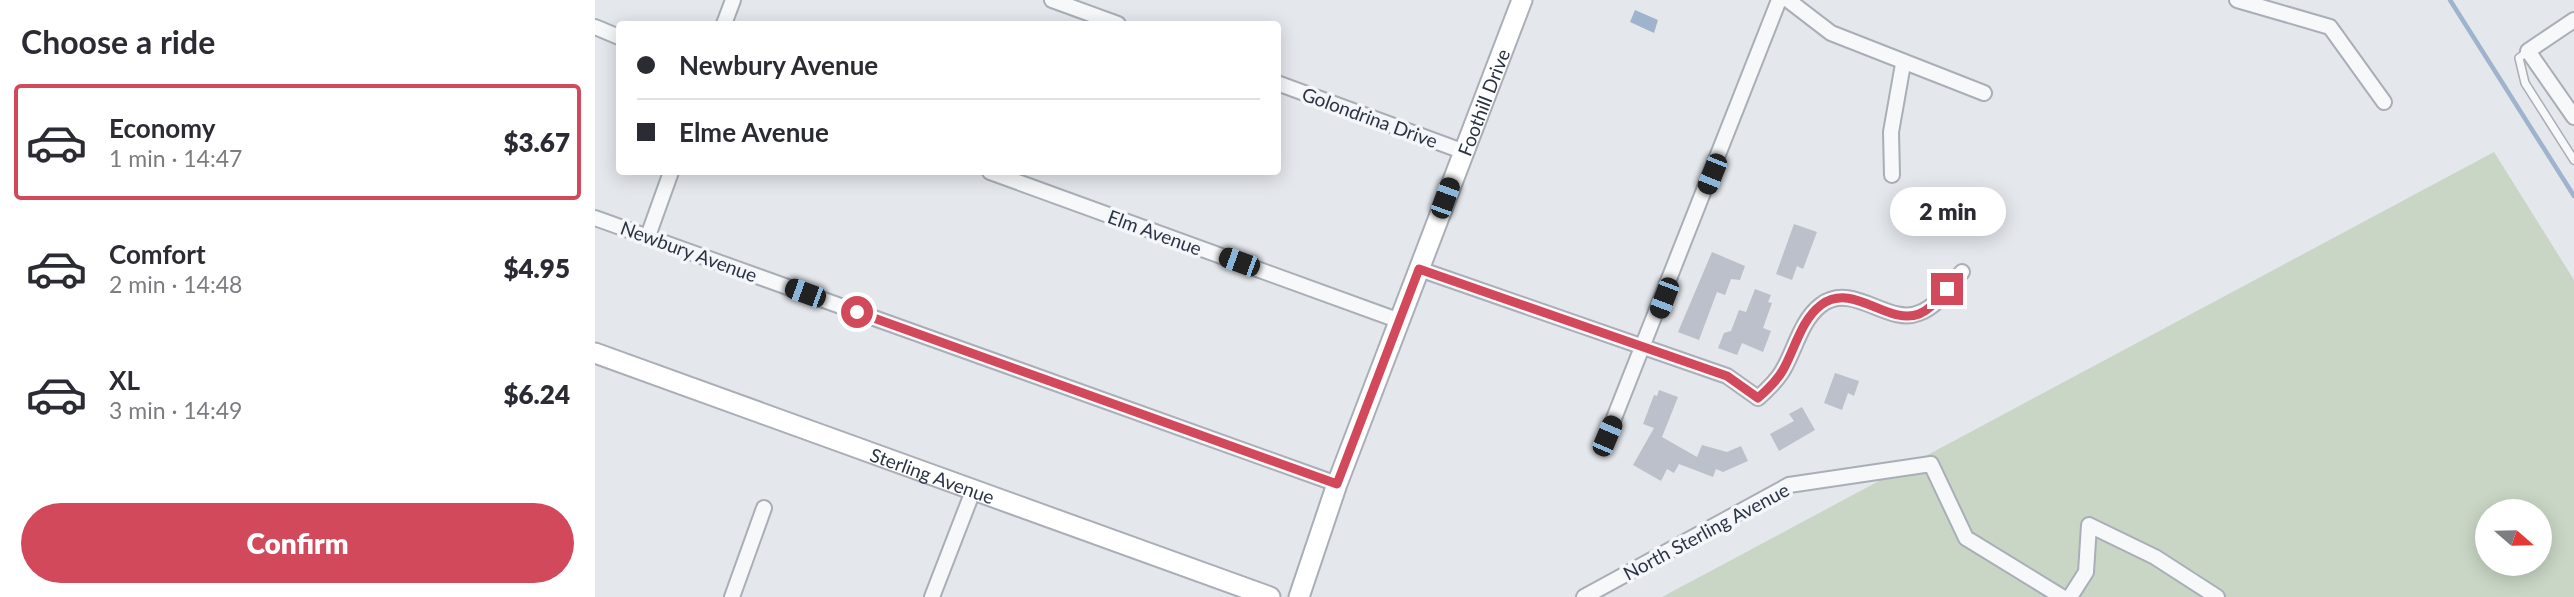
<!DOCTYPE html>
<meta charset="utf-8">
<style>
:root{--surface:#fff;--page:#f2f2f3;--text:#2b2b33;--muted:#7c7c81;--line:#e1e1e2;--accent:#d1495b}
body{margin:0;font-family:Lato,sans-serif;background:var(--page);color:var(--text);height:100vh;display:flex;flex-direction:column;font-size:26px;white-space:nowrap}
*{box-sizing:border-box;margin:0}
p{font-size:23px;color:var(--muted)}
.icon{flex:none;width:38px;height:38px;fill:none;stroke:currentColor;stroke-width:2;stroke-linecap:round;stroke-linejoin:round}
.map{position:relative;flex:1;overflow:hidden}
.sheet{display:flex;flex-direction:column;background:var(--surface);width:595px}
.sheet>*{flex:none}
.banner{position:absolute;left:21px;top:21px;width:665px;height:154px;border-radius:7px;box-shadow:0 4px 18px #0003;display:grid;align-content:center;height:154px;padding:0 21px;background:var(--surface)}
.needle{width:46px;rotate:110deg}
.buttons{position:absolute;left:1880px;top:499px;display:grid;gap:14px}
.buttons a{display:grid;place-items:center;width:77px;height:77px;border-radius:50%;background:var(--surface);box-shadow:0 4px 18px #0003;font-size:35px}
.end{position:absolute;width:32px;height:32px;margin:-16px;border:9px solid #d1495b;background:#fff;box-shadow:0 0 0 4px #fff}
.from{border-radius:50%}
.bubble{position:absolute;height:49px;border-radius:24px;background:var(--surface);box-shadow:0 4px 18px #0003;font-size:23px;font-weight:800;line-height:49px;text-align:center}
.car{position:absolute;width:21px;height:42px;margin:-21px -10px;border-radius:9px;box-shadow:0 0 5px 2px #0007;background:linear-gradient(#222 24%,#8ab4d8 0 40%,#222 0 76%,#8ab4d8 0 86%,#222 0)}
.banner b{display:flex;align-items:center;gap:24px;height:66px;font-size:26px}
.banner b+b{border-top:2px solid var(--line)}
.banner i{width:18px;height:18px;background:var(--text)}
ul{padding:0;list-style:none}
li{display:flex;align-items:center;gap:21px;height:116px;margin:0 14px 10px;padding:0 7px;border:4px solid transparent;border-radius:7px}
li div{flex:1}
li b{display:block;font-size:26px}
li em{font-style:normal;font-weight:800}
li.active{border-color:var(--accent)}
li>.icon{width:63px;height:63px;stroke-width:1.5}
h2{padding:0 21px;font-size:32px;line-height:84px}
.action{display:flex;gap:14px;margin-top:auto;padding:14px 21px}
.action a{flex:1;height:80px;border-radius:42px;background:var(--accent);color:#fff;font-size:28px;font-weight:800;line-height:80px;text-align:center}
main{display:flex;flex:1;min-height:0}
.map>svg:first-child{display:block}
.green{fill:#c9d6c5;fill-rule:evenodd}
.water{fill:#9fb4cc}
.lines{fill:none;stroke-linecap:round;stroke-linejoin:round}
.stream{stroke:#9fb4cc;stroke-width:4.5}
.building{fill:#bbc0ca}
.lane-casing{stroke:#a9aeb7;stroke-width:10}
.street-casing{stroke:#a9aeb7;stroke-width:18}
.secondary-casing{stroke:#a9aeb7;stroke-width:23}
.lane{stroke:#f7f8fa;stroke-width:7}
.street{stroke:#f7f8fa;stroke-width:14}
.secondary{stroke:#fff;stroke-width:19}
.route{stroke:#d1495b;stroke-width:9}
.labels{text-anchor:middle;dominant-baseline:central;stroke-width:7;stroke-linejoin:round;paint-order:stroke}
.street-label{font-size:19px;fill:#2b3445;stroke:#f4f6f9}
</style>
<main>
<section class="sheet">
<h2>Choose a ride</h2>
<ul>
<li class="active"><svg class="icon" aria-label="car" viewBox="0 0 24 24"><path d="M5 17H2v-5l4-1 3-4h7l3 4 3 1v5h-3M9 17h6M6 11h13"/><circle cx="7" cy="17" r="2"/><circle cx="17" cy="17" r="2"/></svg><div><b>Economy</b><p>1 min · 14:47</p></div><em>$3.67</em></li>
<li><svg class="icon" aria-label="car" viewBox="0 0 24 24"><path d="M5 17H2v-5l4-1 3-4h7l3 4 3 1v5h-3M9 17h6M6 11h13"/><circle cx="7" cy="17" r="2"/><circle cx="17" cy="17" r="2"/></svg><div><b>Comfort</b><p>2 min · 14:48</p></div><em>$4.95</em></li>
<li><svg class="icon" aria-label="car" viewBox="0 0 24 24"><path d="M5 17H2v-5l4-1 3-4h7l3 4 3 1v5h-3M9 17h6M6 11h13"/><circle cx="7" cy="17" r="2"/><circle cx="17" cy="17" r="2"/></svg><div><b>XL</b><p>3 min · 14:49</p></div><em>$6.24</em></li>
</ul>
<div class="action"><a>Confirm</a></div>
</section>
<div class="map">
<svg width="1979" height="597" viewBox="0 0 1979 597">
<rect width="100%" height="100%" fill="#e4e7ec"/>
<path class="green" d="M1899,152L1979,280V597H1067ZM1892,511H1944V564H1892Z"/>
<path class="water" d="M1040,10L1063,20L1059,33L1035,22Z"/>
<g class="lines">
<path class="stream" d="M1855,0L1979,196"/>
</g>
<path class="building" d="M1199,224L1222,232L1208,269L1202,266L1197,280L1181,274Z
M1117,252L1150,266L1145,280L1136,279L1130,295L1122,292L1104,340L1083,332Z
M1160,289L1176,295L1173,302L1177,303L1168,328L1176,331L1168,352L1147,343L1142,355L1123,348L1129,333L1136,331L1144,310L1151,312Z
M1240,373L1264,381L1259,396L1253,393L1247,410L1229,403Z
M1064,390L1083,397L1067,437L1102,457L1107,445L1132,452L1146,446L1153,461L1128,472L1121,469L1118,477L1084,464L1079,473L1072,469L1066,481L1038,465L1059,428L1048,424L1059,395L1062,396Z
M1207,407L1220,430L1184,451L1175,434L1199,421L1194,414Z"/>
<g class="lines">
<defs>
<path id="lane" d="M1933,51L1924,58L1930,83L1979,160"/>
<path id="street" d="M457,0L523,24
M1193,0L1236,33L1389,93
M1642,0L1735,27L1789,102
M1979,20L1933,51L1979,117
M129,24L138,0
M0,27L24,37
M682,83L867,151
M395,172L805,321
M1297,175L1296,132L1308,64
M0,218L742,484
M53,236L76,172
M824,269L1132,376L1163,398C1172,390 1182,381 1188,370C1200,350 1206,320 1226,305C1258,281 1293,326 1324,313C1342,307 1355,286 1367,272
M1012,436L1184,0
M137,597L169,508
M337,597L378,491
M989,597L1194,485L1336,464L1371,538L1467,597
M1475,597L1491,572L1494,525L1560,557L1622,597"/>
<g id="secondary">
<path id="s1" d="M0,353L675,597"/>
<path id="s2" d="M704,597L742,484L927,0"/>
</g>
</defs>
<use href="#lane" class="lane-casing"/>
<use href="#street" class="street-casing"/>
<use href="#secondary" class="secondary-casing"/>
<use href="#lane" class="lane"/>
<use href="#street" class="street"/>
<use href="#secondary" class="secondary"/>
</g>
<g class="lines">
<path class="route" d="M262,312L742,484L824,269L1132,376L1163,398C1172,390 1182,381 1188,370C1200,349 1206,320 1226,305C1258,281 1293,326 1324,314C1336,309 1344,298 1352,289"/>
</g>
<g class="labels">
<g class="street-label">
<text stroke="none"><textPath href="#s2" startOffset="528">Foothill Drive</textPath></text>
<text transform="translate(775 117) rotate(20)">Golondrina Drive</text>
<text transform="translate(560 232) rotate(20)">Elm Avenue</text>
<text transform="translate(94 251) rotate(20)">Newbury Avenue</text>
<text stroke="none"><textPath href="#s1" startOffset="359">Sterling Avenue</textPath></text>
<text transform="translate(1111 531) rotate(-28)">North Sterling Avenue</text>
</g>
</g>
</svg>
<div class="buttons">
<a><svg class="needle" viewBox="-14 -14 28 28"><path d="M0-13l5 13h-10z" fill="#e53935"/><path d="M0 13l5-13h-10z" fill="#7c7c81"/></svg></a>
</div>
<i class="end from" style="left:262px;top:312px"></i>
<i class="end" style="left:1352px;top:289px"></i>
<div class="bubble" style="left:1295px;top:187px;width:116px">2 min</div>
<i class="car" style="left:1117px;top:174px;rotate:202deg"></i>
<i class="car" style="left:850px;top:198px;rotate:20deg"></i>
<i class="car" style="left:644px;top:262px;rotate:290deg"></i>
<i class="car" style="left:210px;top:293px;rotate:290deg"></i>
<i class="car" style="left:1069px;top:298px;rotate:201deg"></i>
<i class="car" style="left:1012px;top:436px;rotate:23deg"></i>
<div class="banner">
<b><i class="from"></i>Newbury Avenue</b>
<b><i></i>Elme Avenue</b>
</div>
</div>
</main>
